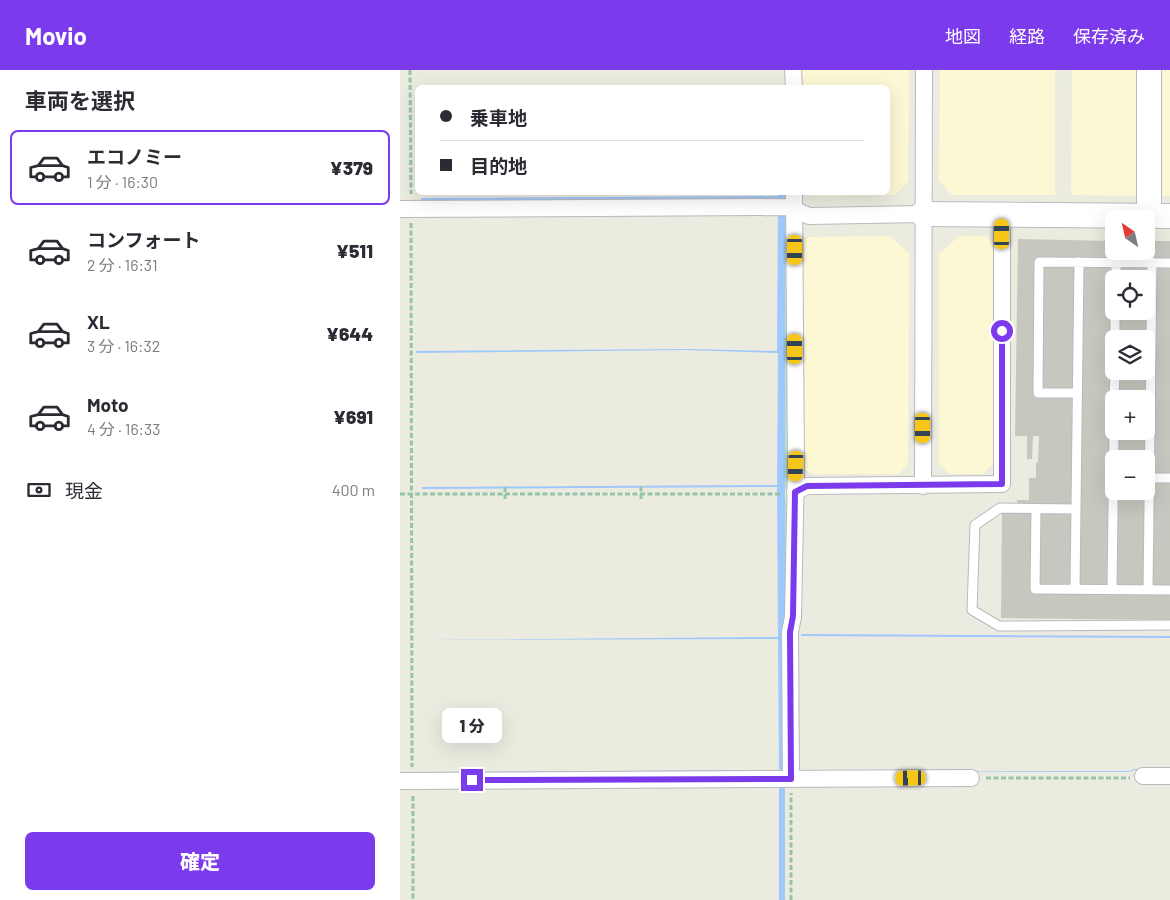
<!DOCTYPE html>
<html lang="ja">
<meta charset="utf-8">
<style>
:root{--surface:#fff;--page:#f2f2f3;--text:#2b2b33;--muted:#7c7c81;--line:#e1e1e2;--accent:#7c3aed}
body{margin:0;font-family:Barlow,"Noto Sans JP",sans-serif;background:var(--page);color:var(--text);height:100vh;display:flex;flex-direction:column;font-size:19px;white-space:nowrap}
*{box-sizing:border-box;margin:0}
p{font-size:16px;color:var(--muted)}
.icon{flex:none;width:28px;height:28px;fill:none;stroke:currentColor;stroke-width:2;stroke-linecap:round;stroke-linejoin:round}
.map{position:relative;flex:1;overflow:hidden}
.panel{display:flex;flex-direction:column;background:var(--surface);width:400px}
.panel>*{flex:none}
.top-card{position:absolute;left:15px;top:15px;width:475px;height:110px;border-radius:8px;box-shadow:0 5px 20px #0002;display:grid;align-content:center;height:110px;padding:0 25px;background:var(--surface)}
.needle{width:32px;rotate:326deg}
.controls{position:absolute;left:705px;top:140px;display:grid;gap:10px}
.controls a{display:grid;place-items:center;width:50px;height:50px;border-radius:8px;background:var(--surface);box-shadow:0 5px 20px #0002;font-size:25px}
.end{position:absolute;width:22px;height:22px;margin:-11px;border:6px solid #7c3aed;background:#fff;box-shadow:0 0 0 2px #fff}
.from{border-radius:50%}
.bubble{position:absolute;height:35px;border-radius:8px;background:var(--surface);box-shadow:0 5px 20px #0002;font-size:16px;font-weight:800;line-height:35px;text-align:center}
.car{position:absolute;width:15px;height:30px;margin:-15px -8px;border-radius:6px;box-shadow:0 0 4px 1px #0007;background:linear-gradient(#f5c518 24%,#345 0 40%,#f5c518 0 76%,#345 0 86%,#f5c518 0)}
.top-card b{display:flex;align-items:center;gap:18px;height:48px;font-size:19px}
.top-card b+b{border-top:1px solid var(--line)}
.top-card i{width:12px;height:12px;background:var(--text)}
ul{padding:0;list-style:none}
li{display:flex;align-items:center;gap:15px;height:75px;margin:0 10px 8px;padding:0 15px;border:2px solid transparent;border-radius:8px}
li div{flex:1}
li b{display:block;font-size:19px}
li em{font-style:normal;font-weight:800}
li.active{border-color:var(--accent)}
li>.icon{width:45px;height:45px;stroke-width:1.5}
h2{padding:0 25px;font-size:22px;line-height:60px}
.pay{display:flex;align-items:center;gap:12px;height:55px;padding:0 25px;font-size:19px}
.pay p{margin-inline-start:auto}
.cta{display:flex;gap:10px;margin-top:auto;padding:10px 25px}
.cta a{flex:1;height:58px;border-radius:8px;background:var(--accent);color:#fff;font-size:20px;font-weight:800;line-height:58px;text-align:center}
header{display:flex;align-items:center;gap:30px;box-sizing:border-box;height:70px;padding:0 25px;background:var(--accent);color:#fff}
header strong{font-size:24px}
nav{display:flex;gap:28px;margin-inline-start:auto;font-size:18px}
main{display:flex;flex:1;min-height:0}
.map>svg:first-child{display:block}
.commercial{fill:#fcf8d4}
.green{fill:#bce3c2}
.water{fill:#9fc8fc}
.building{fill:#c8c7bf;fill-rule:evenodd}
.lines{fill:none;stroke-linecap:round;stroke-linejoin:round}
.lane-casing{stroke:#b8b9bf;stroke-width:11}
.street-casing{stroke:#b8b9bf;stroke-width:18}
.secondary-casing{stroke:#b9bbc2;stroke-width:26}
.path{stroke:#96c4a9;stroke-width:3;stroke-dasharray:5 2.5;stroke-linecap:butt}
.lane{stroke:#fff;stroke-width:9}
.street{stroke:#fff;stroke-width:16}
.secondary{stroke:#fff;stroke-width:24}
.route{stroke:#7c3aed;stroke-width:6}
</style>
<header>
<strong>Movio</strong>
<nav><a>地図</a><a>経路</a><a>保存済み</a></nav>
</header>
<main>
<section class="panel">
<h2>車両を選択</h2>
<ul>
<li class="active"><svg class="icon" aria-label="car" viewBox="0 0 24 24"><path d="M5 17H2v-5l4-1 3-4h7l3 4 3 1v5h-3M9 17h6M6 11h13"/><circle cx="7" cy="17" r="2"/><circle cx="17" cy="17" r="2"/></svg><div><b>エコノミー</b><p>1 分 · 16:30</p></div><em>¥379</em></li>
<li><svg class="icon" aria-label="car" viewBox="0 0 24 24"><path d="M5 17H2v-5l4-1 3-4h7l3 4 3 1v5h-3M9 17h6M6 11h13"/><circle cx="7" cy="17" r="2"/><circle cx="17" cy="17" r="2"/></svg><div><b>コンフォート</b><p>2 分 · 16:31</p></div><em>¥511</em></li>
<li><svg class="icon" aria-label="car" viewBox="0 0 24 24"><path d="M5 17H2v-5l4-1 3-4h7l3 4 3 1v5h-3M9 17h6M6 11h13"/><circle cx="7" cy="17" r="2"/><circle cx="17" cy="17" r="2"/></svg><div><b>XL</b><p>3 分 · 16:32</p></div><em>¥644</em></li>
<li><svg class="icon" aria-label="car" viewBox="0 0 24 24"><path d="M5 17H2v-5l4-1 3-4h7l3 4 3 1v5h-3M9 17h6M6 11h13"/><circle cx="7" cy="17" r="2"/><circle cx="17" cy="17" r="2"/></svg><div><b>Moto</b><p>4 分 · 16:33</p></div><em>¥691</em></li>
</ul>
<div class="pay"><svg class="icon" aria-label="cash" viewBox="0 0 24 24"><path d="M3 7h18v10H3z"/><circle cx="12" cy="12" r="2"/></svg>現金<p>400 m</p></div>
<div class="cta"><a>確定</a></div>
</section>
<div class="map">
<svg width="770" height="830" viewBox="0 0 770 830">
<rect width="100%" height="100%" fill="#ecebe0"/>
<path class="commercial" d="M401,0H509L508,111L495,125L411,126L408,123L488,122V18L401,17Z
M540,0H655V125H552L539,111Z
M672,0H738L737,126L671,125Z
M761,0H770V126H761Z
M490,166L509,184L508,394L499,404H411L403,397L402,172L409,167Z
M559,166H586L595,176L596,391L583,404H550L539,394V184Z"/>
<path class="green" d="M378,128V129L21,131Z
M384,147H388L389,419H384Z
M384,429H386L387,703L385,705Z"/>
<path class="water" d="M378,123H385V830H379V702H19L379,700L378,569L17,570L378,567L377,417L22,419V417L377,415L378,283L285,280L16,283V281L290,279L377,281L378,128L21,131V128L378,126Z
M401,564L770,566V568L401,566Z
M770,698L735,700L729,702L399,701H731L733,699Z"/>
<path class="building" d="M618,169L714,171V181H746V171H770V550L601,548L602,439H617V430H629V408H636V393H638L639,366H633L632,389H627V366H615ZM714,209H746V241H714ZM714,269H746V301H714ZM714,329H746V361H714ZM714,389H746V421H714Z"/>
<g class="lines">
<defs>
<path id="lane" d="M716,209V192
M715,269V241
M677,323H638L639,192L770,193
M714,329L715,301
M749,408H770
M636,439L635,519L770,520
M676,439L600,438L575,455L572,540L599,556L770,555
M675,519L679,192
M712,519L714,361
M748,520L752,192"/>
<path id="street" d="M393,0L394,18
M0,139L388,137L409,146L522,144
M523,416L524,0
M395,422L407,416L602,414V145
M743,706H770
M391,709L390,562L393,547L396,397L394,122
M0,711L571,708"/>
<path id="secondary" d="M522,144L770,146
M749,146V0"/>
</defs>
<use href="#lane" class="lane-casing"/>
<use href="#street" class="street-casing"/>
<use href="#secondary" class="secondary-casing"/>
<path class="path" d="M10,0L11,124
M11,153L12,697
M105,417V429
M0,424H382
M241,429V415
M586,708H730
M13,726V830
M391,830V723"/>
<use href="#lane" class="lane"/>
<use href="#street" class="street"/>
<use href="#secondary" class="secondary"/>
</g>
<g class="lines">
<path class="route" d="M72,710L391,709L390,562L393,546L395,422L407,416L602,414V261"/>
</g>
</svg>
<div class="controls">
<a><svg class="needle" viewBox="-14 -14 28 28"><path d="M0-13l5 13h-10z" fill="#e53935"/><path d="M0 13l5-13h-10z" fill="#7c7c81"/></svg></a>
<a><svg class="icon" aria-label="locate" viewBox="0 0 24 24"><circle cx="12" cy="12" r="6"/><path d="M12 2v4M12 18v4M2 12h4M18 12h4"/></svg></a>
<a><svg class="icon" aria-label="layers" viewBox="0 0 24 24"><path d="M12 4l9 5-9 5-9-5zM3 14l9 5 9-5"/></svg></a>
<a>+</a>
<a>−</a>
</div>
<i class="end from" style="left:602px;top:261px"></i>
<i class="end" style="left:72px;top:710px"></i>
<div class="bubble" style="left:42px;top:638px;width:60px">1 分</div>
<i class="car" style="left:602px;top:164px;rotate:0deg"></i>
<i class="car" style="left:395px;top:180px;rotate:180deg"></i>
<i class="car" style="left:395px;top:279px;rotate:0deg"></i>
<i class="car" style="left:523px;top:358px;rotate:180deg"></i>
<i class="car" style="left:396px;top:396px;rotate:182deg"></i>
<i class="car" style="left:511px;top:708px;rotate:269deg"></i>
<div class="top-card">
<b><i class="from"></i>乗車地</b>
<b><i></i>目的地</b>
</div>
</div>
</main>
